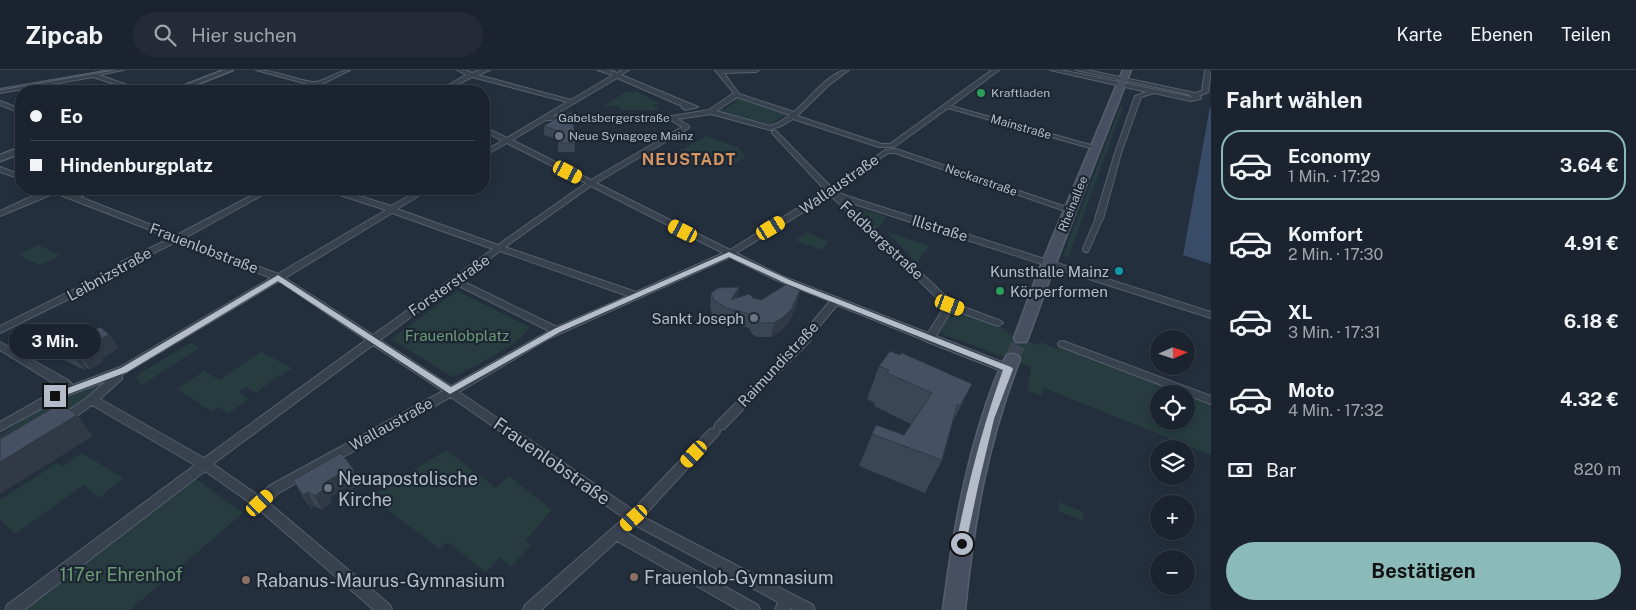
<!DOCTYPE html>
<html lang="de">
<meta charset="utf-8">
<style>
:root{--surface:#1b232e;--page:#242b36;--text:#f1f3f6;--muted:#a0a4aa;--line:#39404a;--accent:#8bbbb9}
body{margin:0;font-family:"Public Sans",sans-serif;background:var(--page);color:var(--text);height:100vh;display:flex;flex-direction:column;font-size:19px;white-space:nowrap}
*{box-sizing:border-box;margin:0}
p{font-size:16px;color:var(--muted)}
.icon{flex:none;width:28px;height:28px;fill:none;stroke:currentColor;stroke-width:2;stroke-linecap:round;stroke-linejoin:round}
.map{position:relative;flex:1;overflow:hidden}
.side{display:flex;flex-direction:column;background:var(--surface);width:425px}
.side>*{flex:none}
.hud{position:absolute;left:15px;top:15px;width:475px;height:110px;border-radius:20px;box-shadow:0 2px 8px #0003,0 0 0 1px var(--line);display:grid;align-content:center;height:110px;padding:0 15px;background:var(--surface)}
.needle{width:32px;rotate:87deg}
.controls{position:absolute;left:1150px;top:260px;display:grid;gap:10px}
.controls a{display:grid;place-items:center;width:45px;height:45px;border-radius:50%;background:var(--surface);box-shadow:0 2px 8px #0003,0 0 0 1px var(--line);font-size:25px}
.end{position:absolute;width:22px;height:22px;margin:-11px;border:6px solid #b4bcc9;background:#111;box-shadow:0 0 0 2px #111}
.from{border-radius:50%}
.bubble{position:absolute;height:35px;border-radius:18px;background:var(--surface);box-shadow:0 2px 8px #0003,0 0 0 1px var(--line);font-size:16px;font-weight:700;line-height:35px;text-align:center}
.car{position:absolute;width:15px;height:30px;margin:-15px -8px;border-radius:6px;box-shadow:0 0 4px 1px #0007;background:linear-gradient(#f5c518 24%,#345 0 40%,#f5c518 0 76%,#345 0 86%,#f5c518 0)}
.hud b{display:flex;align-items:center;gap:18px;height:48px;font-size:19px}
.hud b+b{border-top:1px solid var(--line)}
.hud i{width:12px;height:12px;background:var(--text)}
ul{padding:0;list-style:none}
li{display:flex;align-items:center;gap:15px;height:70px;margin:0 10px 8px;padding:0 5px;border:2px solid transparent;border-radius:20px}
li div{flex:1}
li b{display:block;font-size:19px}
li em{font-style:normal;font-weight:700}
li.selected{border-color:var(--accent)}
li>.icon{width:45px;height:45px;stroke-width:1.5}
h2{padding:0 15px;font-size:22px;line-height:60px}
.pay{display:flex;align-items:center;gap:12px;height:55px;padding:0 15px;font-size:19px}
.pay p{margin-inline-start:auto}
.primary-button{display:flex;gap:10px;margin-top:auto;padding:10px 15px}
.primary-button a{flex:1;height:58px;border-radius:30px;background:var(--accent);color:#111;font-size:20px;font-weight:700;line-height:58px;text-align:center}
header{display:flex;align-items:center;gap:30px;box-sizing:border-box;height:70px;padding:0 25px;background:var(--surface);border-bottom:1px solid var(--line)}
header strong{font-size:24px}
nav{display:flex;gap:28px;margin-inline-start:auto;font-size:18px}
.search{width:350px;height:45px;background:var(--page);display:flex;align-items:center;gap:12px;box-sizing:border-box;padding:0 18px;border-radius:28px;color:var(--muted);font-size:19px}
main{display:flex;flex:1;min-height:0}
.map>svg:first-child{display:block}
.green{fill:#263c3f;fill-rule:evenodd}
.water{fill:#394c67}
.lines{fill:none;stroke-linecap:round;stroke-linejoin:round}
.secondary-tunnel{stroke:#3a4453;stroke-width:15;stroke-dasharray:15 8;stroke-linecap:butt}
.pedestrian-casing{stroke:#565f6c;stroke-width:8}
.minor-casing{stroke:#565f6c;stroke-width:2}
.tertiary-casing{stroke:#565f6c;stroke-width:3}
.secondary-casing{stroke:#565f6c;stroke-width:3}
.pedestrian{stroke:#38414e;stroke-width:6}
.minor{fill:#38414e;fill-rule:evenodd}
.tertiary{fill:#38414e;fill-rule:evenodd}
.secondary{fill:#465061;fill-rule:evenodd}
.tram{stroke:#5a6575;stroke-width:1}
.wall{fill:#3b4654}
.shaded-wall{fill:#303945}
.building{fill:#455162;stroke:#303945}
.route{fill:#b4bcc9}
.leisure-dot{fill:#2e9e5b;stroke:#1d2633;stroke-width:2}
.worship-dot{fill:#6b7280;stroke:#1d2633;stroke-width:2}
.culture-dot{fill:#0f9aa8;stroke:#1d2633;stroke-width:2}
.education-dot{fill:#8d6e63;stroke:#1d2633;stroke-width:2}
.labels{text-anchor:middle;dominant-baseline:central;stroke-width:4.5;stroke-linejoin:round;paint-order:stroke}
.far-poi-label{font-size:12px;fill:#b4bcc9;stroke:#1d2633;text-anchor:start}
.far-street-label{font-size:12px;fill:#b4bcc9;stroke:#1d2633}
.street-label{font-size:15px;fill:#b4bcc9;stroke:#1d2633}
.poi-label{font-size:15px;fill:#b4bcc9;stroke:#1d2633;text-anchor:end}
.park-label{font-size:15px;fill:#6b9a76;stroke:#1d2633}
.far-district-label{font-size:16px;font-weight:bold;letter-spacing:1px;fill:#d59563;stroke:#1d2633}
.near-street-label{font-size:18px;fill:#b4bcc9;stroke:#1d2633}
.near-poi-label{font-size:18px;fill:#b4bcc9;stroke:#1d2633;text-anchor:start}
.near-park-label{font-size:18px;fill:#6b9a76;stroke:#1d2633}
</style>
<header>
<strong>Zipcab</strong>
<div class="search"><svg class="icon" aria-label="search" viewBox="0 0 24 24"><circle cx="10" cy="10" r="6"/><path d="M15 15l6 6"/></svg>Hier suchen</div>
<nav><a>Karte</a><a>Ebenen</a><a>Teilen</a></nav>
</header>
<main>
<div class="map">
<svg width="1211" height="540" viewBox="0 0 1211 540">
<rect width="100%" height="100%" fill="#242f3e"/>
<path class="green" d="M627,21L631,23L636,21L661,34L654,35V37H658V40H621L619,36H604Z
M736,27L788,43L768,56H763L714,40L719,38L724,39L736,32L732,30Z
M1120,37H1123L1068,188L1063,186Z
M706,66L739,78L746,87L730,96L714,90L700,98L669,87Z
M858,138L887,147L877,159L856,139Z
M807,162L828,172L822,180L795,170Z
M887,162L929,176L917,193Z
M38,175L60,185L40,195L18,185Z
M457,221L529,257C524,273 469,299 453,307L391,269Z
M966,244L1001,257L1010,264L1038,275L1040,272L1057,279L1059,273L1211,331V385L1044,318L1041,326L1027,320L1031,297L940,263L947,248ZM1159,324H1186V351H1159Z
M190,273L199,278L142,315L136,309L139,304Z
M261,282L292,298L281,306L279,305L256,323L246,317L239,322L249,329L229,343L218,337L212,342L177,319L204,301L219,310Z
M100,313L101,316L81,335L0,382V365L52,331Z
M446,380L496,418L509,406L552,440L526,470L531,476L511,496L499,487L486,503L448,472L440,479L370,427Z
M82,383L123,408L99,428L84,415L15,464L0,449V430L57,393L62,397Z
M192,406L243,443L130,540H19Z
M1059,432L1083,442V451L1058,441Z"/>
<path class="water" d="M1210,37L1211,38V194L1183,185Z"/>
<g class="lines">
<path class="secondary-tunnel" d="M1012,289L1021,268"/>
<defs>
<path id="pedestrian" d="M1086,179L1099,149"/>
<path id="minor" d="M110,0H123L99,5L144,21H136L93,7L0,23V19Z
M256,0C276,0 294,10 313,12C324,13 337,0 350,0L322,14L345,21C336,21 322,15 315,17C309,18 306,21 299,21L311,15Z
M457,0H465L472,3L481,0H490L478,5L571,30L613,5L597,0H610L617,3L622,0H629L621,5L698,37L685,40L682,38V36L617,8L553,46H672L709,40L734,23L715,0H759L756,2L724,3L739,24L794,42C808,30 830,0 849,0L829,15L797,46L882,74H890L992,0H999L951,36L1098,77V79H1094L948,38L894,77H879L793,49L783,55L770,60L711,44L678,49L689,56V58L596,113L730,180L801,136L809,129L827,122L772,63V61H776L832,118L885,80L896,79L1075,140L1074,142H1068L895,83H889L882,87L837,122L847,126L1211,242V248L845,131L953,233L1001,251L1003,253L998,256L959,242L955,243L951,241L936,266L1012,296L1013,299L1008,303L1004,302L925,271L924,270L837,235L813,264L810,271L724,359L719,360L720,362L718,365L643,447L813,535L815,540H794L790,538L789,540H775L778,532L635,455L627,463L758,535L760,540H739L617,471L541,540H523L525,535L624,448L451,327L277,424L269,433L390,535L392,540H374L256,437L205,401L24,540H5L7,535L195,395L92,335L67,353L63,354L59,353L57,350L59,347L88,327L106,311L59,329L0,361V352L51,323L63,319L0,280V272L68,310L73,315L120,297L271,208L178,171L125,197L119,204L0,263V256L113,200L119,193L171,168L55,123L0,146V141L48,119H58L74,125L87,119H97L80,127L177,165L264,119H273L185,168L278,204L386,140L327,121L326,119H337L391,136L421,119H430L397,139L498,175L586,113L507,73L484,86V81L502,71L484,61V57L507,68L567,32L472,7L445,21H438L466,5ZM737,27L790,45L778,53L770,56L716,41ZM546,50H671L682,57L591,110L512,70ZM591,116L723,183L636,222L505,177ZM831,126L873,165L945,236L928,263L782,206L736,183L807,140L815,132ZM392,143L493,179L373,265L285,208ZM500,181L628,226L557,257L460,210ZM730,187L776,210L830,231L805,261L801,268L716,353L714,356L715,358L710,359L633,440L459,322L548,269ZM279,211L366,270L204,388L100,329L122,309V305ZM455,214L549,261L451,316L380,270ZM373,275L443,321L269,416L259,426L213,394Z
M1050,0H1061L1191,27H1192L1188,24L1076,0H1087L1195,23L1202,21L1205,0H1211L1208,22L1199,26L1201,28L1200,29L1191,31L1154,23L1141,27L1121,83L1103,149L1099,151L1095,149L1115,83L1135,26L1147,22Z
M0,31L21,39V43L0,35Z
M0,97L21,105V109L0,102Z
M1063,271L1211,326V334L1059,276L1058,274L1059,272Z"/>
<path id="tertiary" d="M224,0H233L180,21H170Z
M21,77V83L0,91V85Z"/>
<path id="secondary" d="M1123,0H1131L1053,200L1028,268L1026,272H1016L1014,268L1039,200Z
M1012,284L1017,285L1020,289C987,375 974,449 965,540H943C952,471 963,404 985,338C991,321 997,301 1007,285Z"/>
</defs>
<use href="#pedestrian" class="pedestrian-casing"/>
<use href="#minor" class="minor-casing"/>
<use href="#tertiary" class="tertiary-casing"/>
<use href="#secondary" class="secondary-casing"/>
<use href="#pedestrian" class="pedestrian"/>
<use href="#minor" class="minor"/>
<use href="#tertiary" class="tertiary"/>
<use href="#secondary" class="secondary"/>
<path class="tram" d="M0,20L114,0"/>
</g>
<path class="wall" d="M573,43L575,82H558V70L544,65V56Z
M739,217L738,227L753,228L761,230L800,220L797,234L788,254L779,262L771,267H757L752,264L749,258L723,252L712,244L710,237L711,223Z
M109,264L118,278L101,289L103,292L90,299L87,298L84,300L58,287L47,273L85,265Z
M879,296L972,314L953,351L942,390L925,423L859,396L876,355L904,365L911,354L874,336L875,333L867,329Z
M341,383L360,414L350,420L348,417L330,427L332,431L322,440L315,436L311,439L301,424L293,410Z"/>
<path class="shaded-wall" d="M739,217L737,231L731,230Z
M800,220L797,234L788,254L779,262L771,267L774,253Z
M109,264L118,278L101,289L103,292L90,299L80,285L90,276Z
M77,283L87,298L84,300L73,286Z
M77,345L93,366L0,424V392Z
M354,400L360,414L350,420L344,406Z
M342,402L348,417L330,427L332,431L322,440L315,426L323,414Z
M308,422L315,436L311,439L303,425Z"/>
<path class="building" d="M564,43H573L575,73H558V61L544,56Z
M787,214L800,220L791,240L782,248L774,253H760L755,250L751,244L726,238L714,230L711,223L718,218L739,217L731,230L749,224L753,228L761,230Z
M100,257L109,264L90,276L93,277L80,285L77,283L73,286L47,273L73,258L85,265Z
M890,281L900,285L902,283L972,314L960,336L957,335L942,390L872,364L876,355L904,365L932,323L887,303L889,300L879,296Z
M61,333L77,345L0,392V369Z
M341,383L354,400L344,406L342,402L323,414L326,417L315,426L308,422L303,425L293,410Z"/>
<path class="route" d="M729,182L792,211L1011,297L1013,299L994,349L979,412L965,478H958L956,474C968,414 982,358 1003,300L787,214L729,187L560,262L450,324L278,211L127,302L58,328L55,329L51,326L52,324L121,298L278,205L451,317L554,259Z"/>
<g class="leisure-dot">
<circle cx="981" cy="23" r="5"/>
<circle cx="1000" cy="221" r="5"/>
</g>
<g class="worship-dot">
<circle cx="559" cy="66" r="5"/>
<circle cx="754" cy="248" r="5"/>
<circle cx="328" cy="418" r="5"/>
</g>
<circle class="culture-dot" cx="1119" cy="201" r="5"/>
<g class="education-dot">
<circle cx="634" cy="507" r="5"/>
<circle cx="246" cy="510" r="5"/>
</g>
<g class="labels">
<g class="far-poi-label">
<text x="991" y="23">Kraftladen</text>
<text x="569" y="66">Neue Synagoge Mainz</text>
</g>
<g class="far-street-label">
<text x="614" y="48">Gabelsbergerstraße</text>
<text transform="translate(1021 57) rotate(16)">Mainstraße</text>
<text transform="translate(981 110) rotate(19)">Neckarstraße</text>
<text transform="translate(1073 134) rotate(-68)">Rheinallee</text>
</g>
<g class="street-label">
<text transform="translate(839 114) rotate(-35)">Wallaustraße</text>
<text transform="translate(940 158) rotate(17)">Illstraße</text>
<text transform="translate(882 170) rotate(43)">Feldbergstraße</text>
<text transform="translate(204 178) rotate(21)">Frauenlobstraße</text>
<text transform="translate(109 204) rotate(-29)">Leibnizstraße</text>
<text transform="translate(449 215) rotate(-35)">Forsterstraße</text>
<text transform="translate(778 294) rotate(-47)">Raimundistraße</text>
<text transform="translate(391 354) rotate(-29)">Wallaustraße</text>
</g>
<g class="poi-label">
<text x="1109" y="201">Kunsthalle Mainz</text>
<text x="1010" y="221" text-anchor="start">Körperformen</text>
<text x="744" y="248">Sankt Joseph</text>
</g>
<g class="park-label">
<text x="457" y="265">Frauenlobplatz</text>
</g>
<g class="far-district-label">
<text x="689" y="89">NEUSTADT</text>
</g>
<g class="near-street-label">
<text transform="translate(552 391) rotate(35)">Frauenlobstraße</text>
</g>
<g class="near-poi-label">
<text x="338" y="408">Neuapostolische<tspan x="338" dy="21">Kirche</tspan></text>
<text x="644" y="507">Frauenlob-Gymnasium</text>
<text x="256" y="510">Rabanus-Maurus-Gymnasium</text>
</g>
<g class="near-park-label">
<text x="121" y="504">117er Ehrenhof</text>
</g>
</g>
</svg>
<div class="controls">
<a><svg class="needle" viewBox="-14 -14 28 28"><path d="M0-13l5 13h-10z" fill="#e53935"/><path d="M0 13l5-13h-10z" fill="#a0a4aa"/></svg></a>
<a><svg class="icon" aria-label="locate" viewBox="0 0 24 24"><circle cx="12" cy="12" r="6"/><path d="M12 2v4M12 18v4M2 12h4M18 12h4"/></svg></a>
<a><svg class="icon" aria-label="layers" viewBox="0 0 24 24"><path d="M12 4l9 5-9 5-9-5zM3 14l9 5 9-5"/></svg></a>
<a>+</a>
<a>−</a>
</div>
<i class="end from" style="left:962px;top:474px"></i>
<i class="end" style="left:55px;top:326px"></i>
<div class="bubble" style="left:9px;top:254px;width:92px">3 Min.</div>
<i class="car" style="left:568px;top:102px;rotate:117deg"></i>
<i class="car" style="left:771px;top:158px;rotate:59deg"></i>
<i class="car" style="left:683px;top:161px;rotate:297deg"></i>
<i class="car" style="left:950px;top:235px;rotate:111deg"></i>
<i class="car" style="left:694px;top:384px;rotate:223deg"></i>
<i class="car" style="left:260px;top:433px;rotate:47deg"></i>
<i class="car" style="left:634px;top:448px;rotate:228deg"></i>
<div class="hud">
<b><i class="from"></i>Eo</b>
<b><i></i>Hindenburgplatz</b>
</div>
</div>
<section class="side">
<h2>Fahrt wählen</h2>
<ul>
<li class="selected"><svg class="icon" aria-label="car" viewBox="0 0 24 24"><path d="M5 17H2v-5l4-1 3-4h7l3 4 3 1v5h-3M9 17h6M6 11h13"/><circle cx="7" cy="17" r="2"/><circle cx="17" cy="17" r="2"/></svg><div><b>Economy</b><p>1 Min. · 17:29</p></div><em>3.64 €</em></li>
<li><svg class="icon" aria-label="car" viewBox="0 0 24 24"><path d="M5 17H2v-5l4-1 3-4h7l3 4 3 1v5h-3M9 17h6M6 11h13"/><circle cx="7" cy="17" r="2"/><circle cx="17" cy="17" r="2"/></svg><div><b>Komfort</b><p>2 Min. · 17:30</p></div><em>4.91 €</em></li>
<li><svg class="icon" aria-label="car" viewBox="0 0 24 24"><path d="M5 17H2v-5l4-1 3-4h7l3 4 3 1v5h-3M9 17h6M6 11h13"/><circle cx="7" cy="17" r="2"/><circle cx="17" cy="17" r="2"/></svg><div><b>XL</b><p>3 Min. · 17:31</p></div><em>6.18 €</em></li>
<li><svg class="icon" aria-label="car" viewBox="0 0 24 24"><path d="M5 17H2v-5l4-1 3-4h7l3 4 3 1v5h-3M9 17h6M6 11h13"/><circle cx="7" cy="17" r="2"/><circle cx="17" cy="17" r="2"/></svg><div><b>Moto</b><p>4 Min. · 17:32</p></div><em>4.32 €</em></li>
</ul>
<div class="pay"><svg class="icon" aria-label="cash" viewBox="0 0 24 24"><path d="M3 7h18v10H3z"/><circle cx="12" cy="12" r="2"/></svg>Bar<p>820 m</p></div>
<div class="primary-button"><a>Bestätigen</a></div>
</section>
</main>
